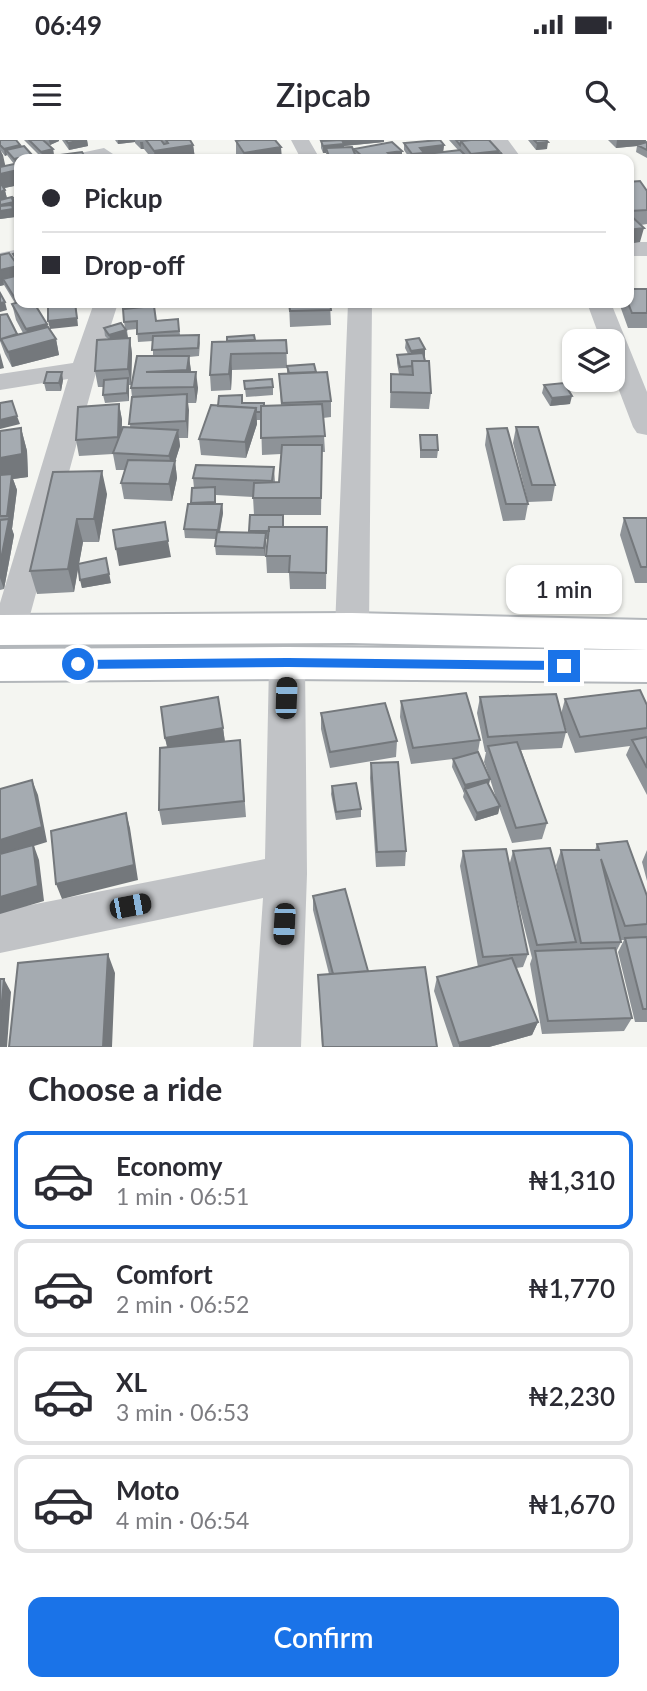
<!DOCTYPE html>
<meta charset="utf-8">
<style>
:root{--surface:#fff;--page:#f7f7f7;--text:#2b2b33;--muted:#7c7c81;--line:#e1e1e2;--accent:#1a73e8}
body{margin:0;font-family:Lato,sans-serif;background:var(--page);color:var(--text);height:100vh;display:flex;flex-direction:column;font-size:26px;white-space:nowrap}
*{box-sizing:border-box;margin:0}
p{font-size:23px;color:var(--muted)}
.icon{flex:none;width:38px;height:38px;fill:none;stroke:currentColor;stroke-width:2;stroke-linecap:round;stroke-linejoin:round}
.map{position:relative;height:907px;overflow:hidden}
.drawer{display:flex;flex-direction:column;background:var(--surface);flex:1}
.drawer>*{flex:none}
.hud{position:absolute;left:14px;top:14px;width:620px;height:154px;border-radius:14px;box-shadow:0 2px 5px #0004;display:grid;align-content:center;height:154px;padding:0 28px;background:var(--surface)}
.fabs{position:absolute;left:562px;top:189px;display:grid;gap:14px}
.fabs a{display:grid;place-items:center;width:63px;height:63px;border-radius:14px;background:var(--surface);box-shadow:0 2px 5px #0004;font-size:35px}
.end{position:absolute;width:32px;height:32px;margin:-16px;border:9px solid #1a73e8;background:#fff;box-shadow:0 0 0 4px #fff}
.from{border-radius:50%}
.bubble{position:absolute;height:49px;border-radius:14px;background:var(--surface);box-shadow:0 2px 5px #0004;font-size:23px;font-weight:600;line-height:49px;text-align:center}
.car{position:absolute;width:21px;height:42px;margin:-21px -10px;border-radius:9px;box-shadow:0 0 5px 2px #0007;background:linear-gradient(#222 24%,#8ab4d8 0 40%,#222 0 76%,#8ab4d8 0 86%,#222 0)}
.hud b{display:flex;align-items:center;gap:24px;height:66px;font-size:26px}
.hud b+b{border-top:2px solid var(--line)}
.hud i{width:18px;height:18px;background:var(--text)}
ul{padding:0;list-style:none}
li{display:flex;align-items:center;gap:21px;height:98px;margin:0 14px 10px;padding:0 14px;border:4px solid var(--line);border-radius:14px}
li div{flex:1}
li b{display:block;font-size:26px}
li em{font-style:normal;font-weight:600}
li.on{border-color:var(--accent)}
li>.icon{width:63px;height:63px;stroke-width:1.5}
h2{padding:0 28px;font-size:32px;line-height:84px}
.cta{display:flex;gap:14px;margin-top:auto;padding:14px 28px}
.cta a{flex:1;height:80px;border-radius:14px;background:var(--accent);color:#fff;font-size:28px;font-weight:600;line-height:80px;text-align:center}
.status{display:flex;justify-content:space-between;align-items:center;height:49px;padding:0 35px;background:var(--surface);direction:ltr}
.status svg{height:19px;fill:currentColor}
header{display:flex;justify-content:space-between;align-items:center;height:91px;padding:0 28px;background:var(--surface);font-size:32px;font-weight:600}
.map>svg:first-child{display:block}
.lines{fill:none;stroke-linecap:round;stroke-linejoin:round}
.secondary-casing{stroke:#b3b7bb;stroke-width:4}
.minor{fill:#c1c3c6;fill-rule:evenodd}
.secondary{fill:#fff;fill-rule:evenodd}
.wall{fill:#8e9398;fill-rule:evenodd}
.shaded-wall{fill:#74787c}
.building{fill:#a5abb1;stroke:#74787c;stroke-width:2}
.route{fill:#1a73e8}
</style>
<div class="status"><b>06:49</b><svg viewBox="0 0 49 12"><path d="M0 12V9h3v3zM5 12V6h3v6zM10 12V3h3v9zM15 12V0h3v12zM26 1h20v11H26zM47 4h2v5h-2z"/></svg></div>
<header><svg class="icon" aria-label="menu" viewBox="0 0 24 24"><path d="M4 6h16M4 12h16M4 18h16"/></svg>Zipcab<svg class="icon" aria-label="search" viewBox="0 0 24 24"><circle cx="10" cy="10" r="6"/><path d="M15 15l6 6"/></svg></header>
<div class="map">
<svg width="647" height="907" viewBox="0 0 647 907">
<rect width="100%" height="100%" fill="#f4f5f1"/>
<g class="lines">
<defs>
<path id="secondary" d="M352,473L647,480V510L352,503L0,505V475Z
M287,507L647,510V542L287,539L0,541V509Z"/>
</defs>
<use href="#secondary" class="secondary-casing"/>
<path class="minor" d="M291,0H309L320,19H301Z
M489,0H508L522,19H502Z
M104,8L113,14L111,18L68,19L71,15Z
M628,102H647V116H628Z
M19,109V123L0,127V113Z
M94,163H118L97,229L26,490L21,499L9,503L0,500V463L68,239L0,250V234L73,223Z
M348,163H372L369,488L364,497L352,501L340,497L335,488Z
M587,163H611L647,252V295L637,293L633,287L612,232V201H601Z
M287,509L300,513L305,523L307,734L301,907H253L263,758L0,813V771L265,719L269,523L274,513Z"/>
<use href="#secondary" class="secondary"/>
</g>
<path class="wall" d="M0,0L20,7L32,15L33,19H19V45L4,48L7,58L19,57V83L15,69L14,70L15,77L0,79ZM1,11L5,16L7,15L14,24L5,26Z
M24,0H59V1L50,5L46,3L53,9L54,16L43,19Z
M62,0H87L88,6L69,10Z
M115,0H190L193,5L195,19H152L144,9H141L135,3V2L118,4Z
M237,0H276L282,19H240L236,14V1Z
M334,0H384V2L344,6V7L354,12V9L402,19H326V13H323L321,8V1Z
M449,0H489L499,13L505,19H426V14H424L423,19H410L404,10V3L444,5L443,12L458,10Z
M528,0H546L547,9L536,10Z
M608,0H646L645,3L647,2V18L636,12L637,6L616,8Z
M628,42L647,51V84L641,85L628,90Z
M19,112V163L35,164L56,199L59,215L12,227L5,214L0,201V175L17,194L23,193L16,180L12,164L15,163L4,145L0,146V115L15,122L13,114Z
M647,149V188H628L619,163H628Z
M121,163H152V164L121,165Z
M289,163H330L331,185L290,187Z
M178,179L180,195H199L200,203L199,216L189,217L191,232L198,248L196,263H188V298H179L180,306L175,321L177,338L172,361L124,359L121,343L125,330H116L113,314L79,316L76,300L119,264L122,280V289L130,287L132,257L131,248L153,216V201L138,202L137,189L127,190L128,198H130L132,214L131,245H129V261L105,263L103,255L104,247H98L95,231L108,199L105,196L104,188H125L124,182Z
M286,200L287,226L316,232L331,261V277L323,278L325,312H322L321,375H254L253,357L216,355V364H222L223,373L220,392L249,393L250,375L284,387H327L326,449H290L289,433H267L266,416L268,399H266L265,416L216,415L215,406L216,399L185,398L184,389L191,364L192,348H194L193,338L274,327L275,343L279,342L281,314L262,315L261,280H257V284L246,318L201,315L199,299L218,266L243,263L265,266H281L279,234L287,233V228L232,230L231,250L211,251L210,235L212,202Z
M406,200L425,209V217H424L431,253L429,269L390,268L391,234H399L397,223V215L408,214L405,208Z
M63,240L61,251H46L44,243Z
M244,241L273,247V255L246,257Z
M544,245L570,264L550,266L542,253Z
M516,287L555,345L552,361L528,362L513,303Z
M21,288L27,311L28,337L13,339L17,350L12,389L14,395L4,449L0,450V291Z
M487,289L528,364L525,380L503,381L485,305Z
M420,295L438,310L437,318H420Z
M53,332L107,354L99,402H83L79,423L111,443L82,448L78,427L74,452L37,454L30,431Z
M624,378H647V443H635L620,395Z
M509,441L542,461L540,469L512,470L508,449Z
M480,557L561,574L565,559L647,565V655L626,615L630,606L575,613L564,584L566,592L562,608L521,610L547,683L542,699L512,703L499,667L498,674L475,681L463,657L464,653L452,627L453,619L411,624L400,577L401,561L480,600L478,612L490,638L484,622L486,612H485L477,573ZM490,639L497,661L489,645Z
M321,573L397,601L396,617L330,628L321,589Z
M223,588L225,602L240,600L246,677L162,685L159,670L167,607L165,598Z
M371,623L406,711L405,726L376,727L370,638Z
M332,646L361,669V677L336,680L331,654Z
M597,704L647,756V882H635L618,812L624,800H620L621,802L616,812L632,878L624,891L542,894L530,824L532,818L509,726L513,711L559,740L556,725L561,710H595Z
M647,710V741L642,722Z
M463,711L528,814L523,827L516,828L538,882L532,895L489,907H453L434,851L437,837L478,827L460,726Z
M313,756L368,831L437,907H322L318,835L329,834L313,770Z"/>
<path class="shaded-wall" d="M49,0H59V1L50,5Z
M82,0H87L88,6L69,10L68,3Z
M118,0H135V2L118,4Z
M341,0H384V2L344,6V11L326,8V13H323V6Z
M617,0H646L645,5H637V6L616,8Z
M140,2H143L144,9H141Z
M548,2L547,9L536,10L537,3Z
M20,5L22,12L6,10L7,15L5,16L4,9Z
M193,5L195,18L188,19L181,14L182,19H155L154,11Z
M444,5L443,13L424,14L423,19H411L412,14L420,8Z
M281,7L282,19H244V13Z
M53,9L54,16L43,19L41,12Z
M0,10L3,15L6,29L0,30Z
M402,11V19H388V13Z
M499,11L498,19L474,15L473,19H471V14Z
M32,15L33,19H19V25L16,26L14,19Z
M373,15V19H363V17Z
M18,30L19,45L0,49V34Z
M5,50L8,63L13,62L15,77L0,79V52Z
M644,88L640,102L628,104V90Z
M18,126L19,133V141L3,139L4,145L0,146V130Z
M5,162L7,170L0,172V163Z
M51,163H89V164L76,165L78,186L50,189L48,181Z
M47,184L51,200L30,205L26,189Z
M126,190L128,198L111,203L109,195Z
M130,198L132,214L131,245L128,229Z
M56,199L59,215L12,227L8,212Z
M425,209V217L411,219V211Z
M0,213L4,228L0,229Z
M231,214L232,230L231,250L229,234Z
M189,216L191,231L189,246L187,230Z
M62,232L63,240L61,251L59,243Z
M196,232L198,248L196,263L194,247Z
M128,238L129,246V261L127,253Z
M187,254L189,270L188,298L186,281Z
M572,256L570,264L550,266L552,258Z
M119,264L122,280L121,313L118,297Z
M256,268L257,284L246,318L245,302Z
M17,276L20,284L0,289V280Z
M21,288L27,311L28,337L13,339L17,350L12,389L14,395L4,449L0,438V424L9,381L0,341V318Z
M178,290L180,306L172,332L169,316Z
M175,321L177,338L172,361L169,344Z
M102,331L107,354L99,402L94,379Z
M222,364L223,373L218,399V390Z
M77,379L83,402L74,452L68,429Z
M266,393V402L265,416L264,408Z
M168,401L171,417L119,426L116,409Z
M106,418L111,443L82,448L80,440Z
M223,588L225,603L169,613L165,598Z
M490,639L488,647L465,649L463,653L465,645Z
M32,640L38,655L47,702L34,706L39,720L44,761L0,774V700Z
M500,666L498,674L475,681L477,673Z
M126,673L130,688L138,740L62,759L56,744Z
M108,814L115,833L112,907H103Z
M4,839L11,852L7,907H0V882Z
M538,882L532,895L489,907H459V903Z"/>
<path class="building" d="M0,0H16L20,5L4,9L0,5Z
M29,0H43L53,9L41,12Z
M66,0H82L68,3Z
M146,0H161L164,4L168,3L166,0H190L193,5L154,11Z
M241,0H275L281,7L244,13L236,1Z
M342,0L344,4L323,6L321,1Z
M440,0L444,5L420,8L424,13L412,14L404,3Z
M456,0H471L461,1L460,5Z
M471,0H489L499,11L471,14L461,1Z
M534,0H546L548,2L537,3Z
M392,2L402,11L388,13L395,19H378L373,15L363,17L354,9Z
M647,2V10L637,5Z
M24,6L32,15L14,19L6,10Z
M352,7L357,19H330L326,8Z
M460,10L469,19H431L426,14Z
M82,12L86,19H63L60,15Z
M189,13L195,19H185L181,14Z
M501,13L505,19H476L474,15Z
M19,23V33L18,30L0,34V27Z
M640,41L647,51V70L630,71L628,69V42Z
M0,42L5,50L0,52Z
M12,57L14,62L0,65V60Z
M19,57V79L12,58Z
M12,65L13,69L0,71V66Z
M628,73L644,88L628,90Z
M19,112V122L13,114Z
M9,113L18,126L0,130V115Z
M19,135V159L16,160L3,139Z
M628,149H647V173H632L628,163Z
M0,153L5,162L0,163Z
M19,162L34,163L47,184L26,189L12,164Z
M48,163H75L77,178L48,181Z
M289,163H330L331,170L290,171Z
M154,166L156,181L178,179L179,191L137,194V181L124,182L123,169Z
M7,174L17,194L1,199V201L0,198V175Z
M121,183L126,190L109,195L104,188Z
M48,187L56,199L8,212L1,199Z
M199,195L198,208L152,210L153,196Z
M254,195L255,200L227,201V197Z
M130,198L128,229L95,231L97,200Z
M419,198L425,209L411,211L406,200Z
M286,200L287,213L231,214L229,234L210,235L212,202Z
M423,213L425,221H412V226L400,227L397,215Z
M137,216H189L187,230L146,232H196L194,247L131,248Z
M412,221H429L431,253L391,252V234L413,235Z
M314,224L316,232L289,233L287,226Z
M47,232H62L59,243H44Z
M327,232L331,261L282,263L279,234Z
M128,238L127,253L103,255L104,240Z
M272,239L273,247L245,249L244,241Z
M564,243L572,256L552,258L544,245Z
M187,254L186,281L129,284L132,257Z
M242,255V263H264V266H261V272H256V268L218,266L219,256Z
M12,261L17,276L0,280V263Z
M119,264L118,297L76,300L78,267Z
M322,264L325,296L261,298V266Z
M211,265L256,268L245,302L199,299Z
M123,287L178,290L169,316L113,313Z
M516,287H538L555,345H532Z
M21,288L22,314L0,318V291Z
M507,288L528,364H506L487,289Z
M420,295H437L438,310H421Z
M282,305H322L321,358H253L254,343L279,342Z
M128,320L175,321L169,344L121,343Z
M196,325L274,327L272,341L193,338Z
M102,331L94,379H77L68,429L30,431L53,332Z
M12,334L7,376H0V335Z
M215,347V362L191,363L192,348Z
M188,364H222L218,390L184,389Z
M250,375H283V387H269V391H249Z
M624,378H647V427H641Z
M9,379L0,424V380Z
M165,382L168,401L116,409L113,390Z
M269,387H327L326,433L289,432L290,416H266Z
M217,392L266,393L264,408L215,406Z
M106,418L109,434L80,440L78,424Z
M537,440L542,461L514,462L509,441Z
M640,550L647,565V588L580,597L565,559Z
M466,553L480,600L413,608L401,561Z
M556,554L566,592L488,597L480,557Z
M218,557L223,588L165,598L161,567Z
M385,563L397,601L330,612L321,573Z
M647,597V628L632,600Z
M240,600L244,661L159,670L160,608Z
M517,602L547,683L516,688L488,606Z
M478,612L490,639L465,645L453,619Z
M398,622L406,711L377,712L371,623Z
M32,640L42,687L0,700V649Z
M487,642L500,666L477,673L465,649Z
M356,643L361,669L336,672L332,646Z
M126,673L134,725L56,744L51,691Z
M627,701L647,756V784L625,786L601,719L621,802L581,803L561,710H599L597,704Z
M33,705L38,746L0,757V714Z
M550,708L576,802L537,805L513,711Z
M506,709L528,814L483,817L463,711Z
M345,749L368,831L333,834L313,756Z
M647,797V869H643L625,798Z
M615,808L632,878L548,881L535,811Z
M108,814L103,907H9L18,823Z
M512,818L538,882L459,903L437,837Z
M425,827L437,907H323L318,835Z
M0,839H4L0,882Z"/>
<path class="route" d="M288,518L564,521L570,526L564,530L288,527L78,529L72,524L78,520Z"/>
</svg>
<div class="fabs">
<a><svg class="icon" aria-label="layers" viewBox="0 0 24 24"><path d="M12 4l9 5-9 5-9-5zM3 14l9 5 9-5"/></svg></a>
</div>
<i class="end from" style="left:78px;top:524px"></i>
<i class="end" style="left:564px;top:526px"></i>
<div class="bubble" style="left:506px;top:425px;width:116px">1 min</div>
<i class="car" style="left:286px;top:558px;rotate:2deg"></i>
<i class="car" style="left:130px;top:766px;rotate:79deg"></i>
<i class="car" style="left:284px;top:784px;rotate:183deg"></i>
<div class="hud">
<b><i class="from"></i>Pickup</b>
<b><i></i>Drop-off</b>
</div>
</div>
<section class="drawer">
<h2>Choose a ride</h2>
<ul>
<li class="on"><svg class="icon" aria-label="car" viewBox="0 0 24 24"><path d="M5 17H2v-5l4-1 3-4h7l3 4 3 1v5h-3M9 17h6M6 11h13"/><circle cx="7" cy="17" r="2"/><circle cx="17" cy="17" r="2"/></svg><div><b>Economy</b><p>1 min · 06:51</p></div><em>₦1,310</em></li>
<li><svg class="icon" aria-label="car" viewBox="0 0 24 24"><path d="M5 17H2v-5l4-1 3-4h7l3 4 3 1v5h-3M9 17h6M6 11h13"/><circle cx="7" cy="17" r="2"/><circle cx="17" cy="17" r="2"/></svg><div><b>Comfort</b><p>2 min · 06:52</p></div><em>₦1,770</em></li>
<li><svg class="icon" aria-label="car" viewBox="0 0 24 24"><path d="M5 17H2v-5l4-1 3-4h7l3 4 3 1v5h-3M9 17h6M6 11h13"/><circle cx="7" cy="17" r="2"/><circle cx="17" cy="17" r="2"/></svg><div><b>XL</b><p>3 min · 06:53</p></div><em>₦2,230</em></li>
<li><svg class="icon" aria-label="car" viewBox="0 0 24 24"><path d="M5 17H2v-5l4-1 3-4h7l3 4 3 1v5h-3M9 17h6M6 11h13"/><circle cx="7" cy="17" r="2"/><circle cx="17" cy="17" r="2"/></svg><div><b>Moto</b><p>4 min · 06:54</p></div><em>₦1,670</em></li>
</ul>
<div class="cta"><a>Confirm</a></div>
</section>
